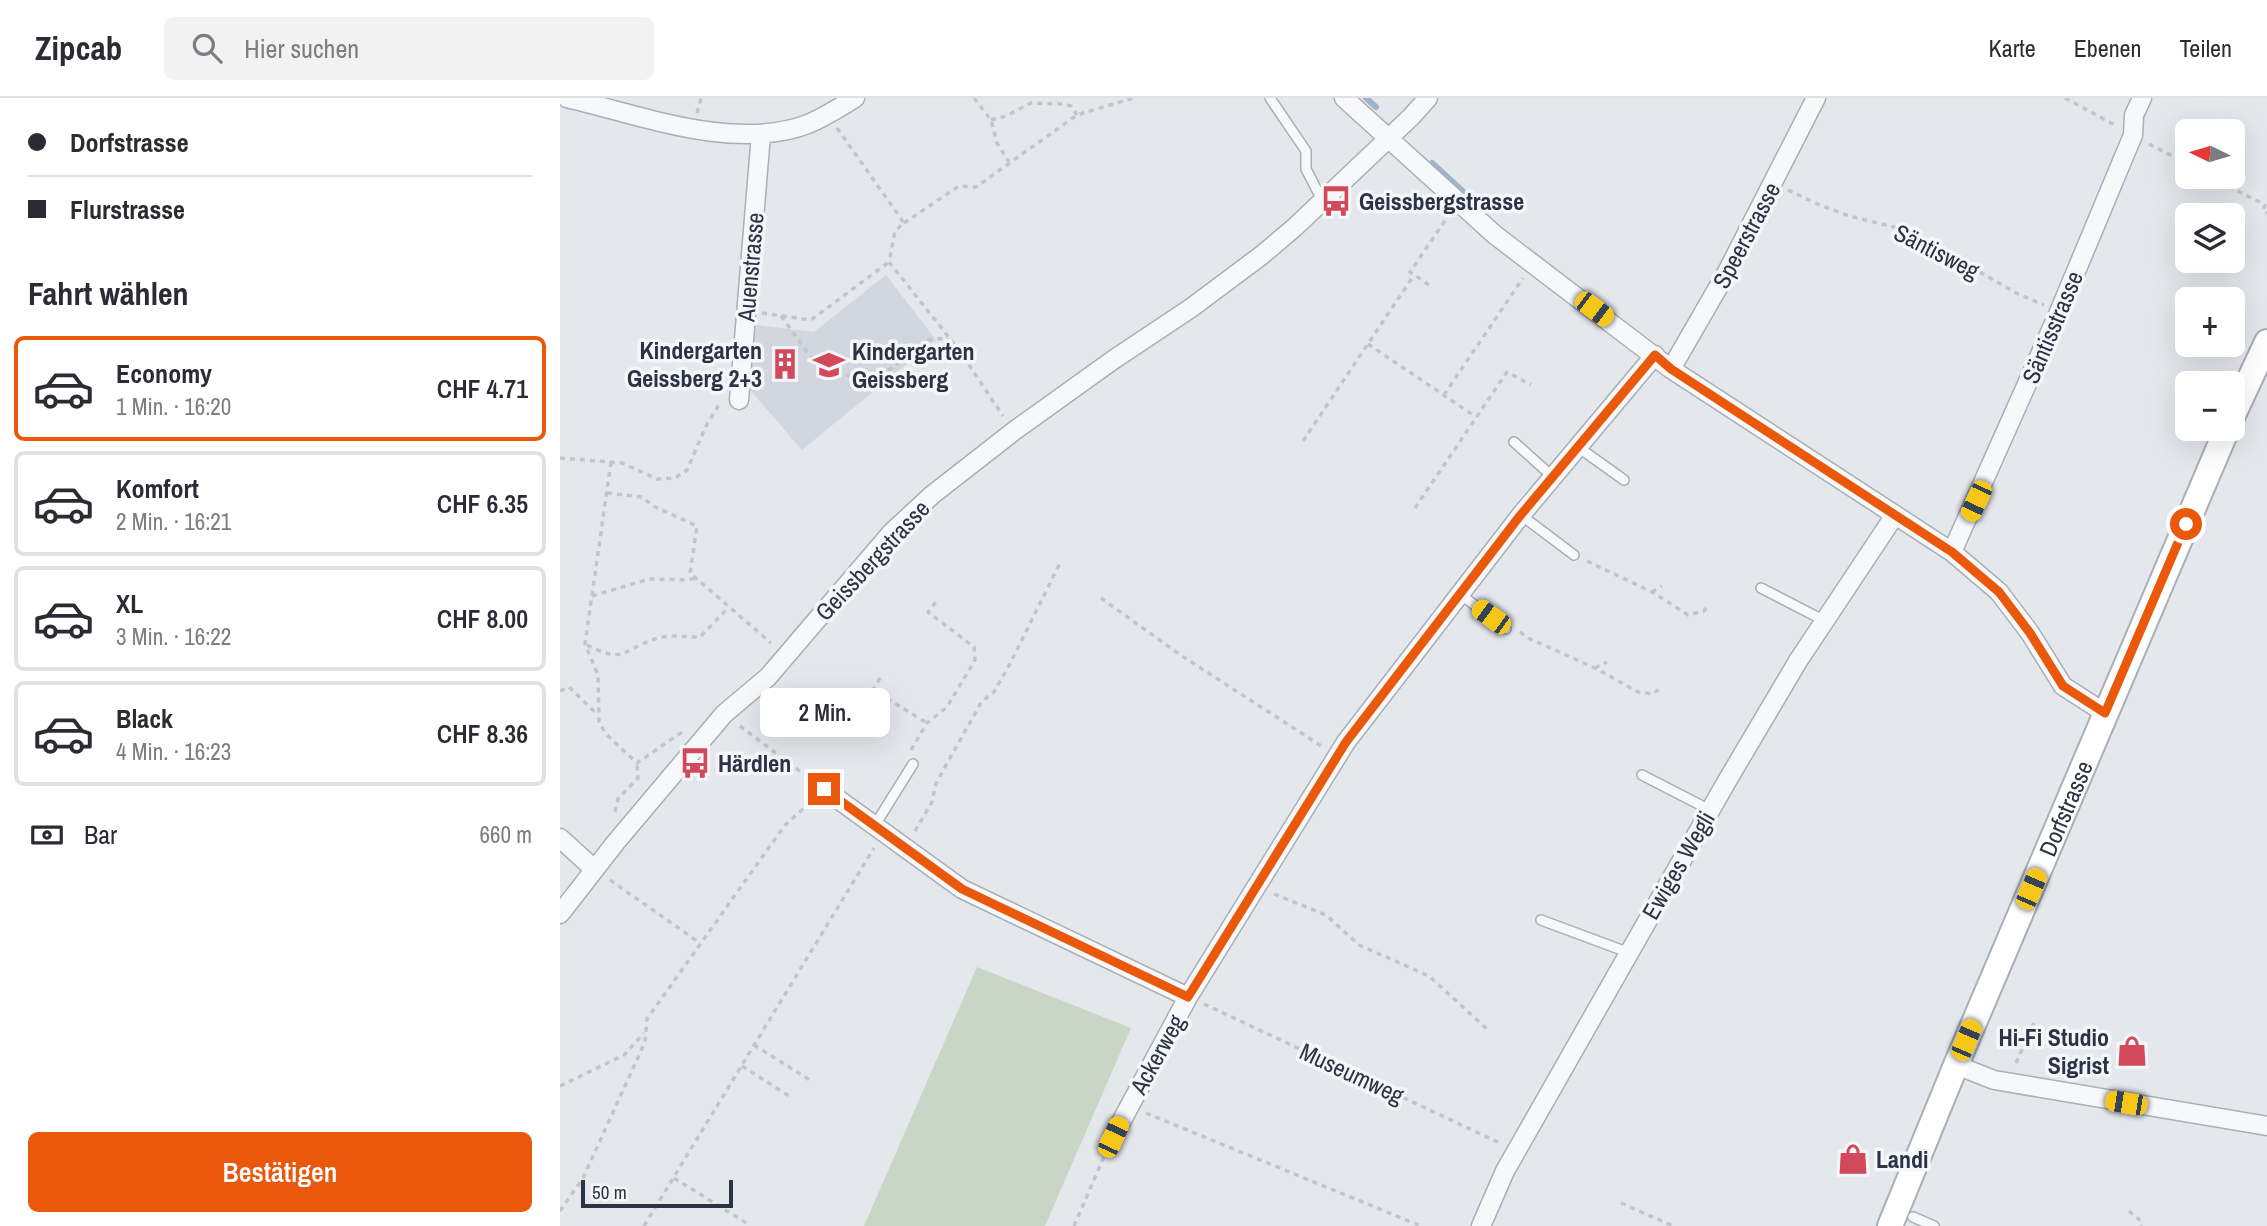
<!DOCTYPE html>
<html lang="de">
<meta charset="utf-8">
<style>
:root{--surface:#fff;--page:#f2f2f3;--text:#2b2b33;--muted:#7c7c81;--line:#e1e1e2;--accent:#ea580c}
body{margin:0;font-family:"Archivo Narrow",sans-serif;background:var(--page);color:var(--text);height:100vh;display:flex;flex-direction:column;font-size:26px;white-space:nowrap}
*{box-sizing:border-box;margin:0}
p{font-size:23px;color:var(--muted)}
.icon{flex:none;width:38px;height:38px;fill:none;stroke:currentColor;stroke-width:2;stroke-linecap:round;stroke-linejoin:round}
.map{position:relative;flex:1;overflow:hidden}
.details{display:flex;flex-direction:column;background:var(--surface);width:560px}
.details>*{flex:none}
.top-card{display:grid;align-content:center;height:154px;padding:0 28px;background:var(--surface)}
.needle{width:46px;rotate:275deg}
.controls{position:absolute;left:1615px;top:21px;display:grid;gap:14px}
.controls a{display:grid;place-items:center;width:70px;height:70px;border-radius:10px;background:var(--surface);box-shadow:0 7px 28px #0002;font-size:35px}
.scale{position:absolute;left:21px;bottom:18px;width:152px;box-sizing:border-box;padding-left:7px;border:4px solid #2b3445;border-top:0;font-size:19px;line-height:24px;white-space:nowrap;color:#2b3445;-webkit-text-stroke:5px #f4f6f9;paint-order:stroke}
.end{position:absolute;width:32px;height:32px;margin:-16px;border:9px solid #ea580c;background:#fff;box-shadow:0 0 0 4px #fff}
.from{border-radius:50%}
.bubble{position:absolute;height:49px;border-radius:10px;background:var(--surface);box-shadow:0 7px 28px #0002;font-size:23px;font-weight:600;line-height:49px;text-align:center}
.car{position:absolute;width:21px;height:42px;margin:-21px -10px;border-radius:9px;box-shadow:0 0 5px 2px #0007;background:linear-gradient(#f5c518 24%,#345 0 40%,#f5c518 0 76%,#345 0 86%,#f5c518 0)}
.top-card b{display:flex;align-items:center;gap:24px;height:66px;font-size:26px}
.top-card b+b{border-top:2px solid var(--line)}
.top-card i{width:18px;height:18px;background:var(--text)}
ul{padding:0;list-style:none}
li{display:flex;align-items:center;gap:21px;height:105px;margin:0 14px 10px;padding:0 14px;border:4px solid var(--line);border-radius:10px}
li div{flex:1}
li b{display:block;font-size:26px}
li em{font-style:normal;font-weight:600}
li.selected{border-color:var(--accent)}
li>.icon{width:63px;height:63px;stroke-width:1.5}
h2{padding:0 28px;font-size:32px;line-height:84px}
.pay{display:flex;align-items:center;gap:18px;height:77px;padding:0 28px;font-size:26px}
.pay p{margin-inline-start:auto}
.primary-button{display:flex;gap:14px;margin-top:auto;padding:14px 28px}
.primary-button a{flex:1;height:80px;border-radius:10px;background:var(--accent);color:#fff;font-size:28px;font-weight:600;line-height:80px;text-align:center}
header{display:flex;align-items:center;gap:42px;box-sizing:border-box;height:98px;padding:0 35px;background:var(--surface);border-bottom:2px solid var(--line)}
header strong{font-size:33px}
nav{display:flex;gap:38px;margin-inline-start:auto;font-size:24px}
.search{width:490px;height:63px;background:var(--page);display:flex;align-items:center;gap:18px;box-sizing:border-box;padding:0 24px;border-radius:10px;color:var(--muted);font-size:26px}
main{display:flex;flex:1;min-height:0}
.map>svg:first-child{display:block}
.built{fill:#d2d6de}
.green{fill:#c9d6c5}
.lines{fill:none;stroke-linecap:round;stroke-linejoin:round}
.stream{stroke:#9fb4cc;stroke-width:6}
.service-casing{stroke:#a9aeb7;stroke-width:12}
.minor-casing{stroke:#a9aeb7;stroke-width:21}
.secondary-casing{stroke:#a9aeb7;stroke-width:28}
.path{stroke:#c2c5cb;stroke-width:3.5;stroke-dasharray:5 5;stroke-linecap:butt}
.service{stroke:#f7f8fa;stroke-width:9}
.minor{stroke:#f7f8fa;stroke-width:18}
.secondary{stroke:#fff;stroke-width:24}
.route{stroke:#ea580c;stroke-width:9}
.labels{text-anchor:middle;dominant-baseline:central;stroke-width:7;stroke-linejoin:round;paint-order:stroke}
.poi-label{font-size:24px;font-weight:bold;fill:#2b3445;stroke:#f4f6f9;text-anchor:start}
.street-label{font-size:24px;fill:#2b3445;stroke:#f4f6f9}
</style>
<header>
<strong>Zipcab</strong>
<div class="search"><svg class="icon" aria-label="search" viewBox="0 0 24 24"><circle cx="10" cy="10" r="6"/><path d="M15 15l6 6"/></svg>Hier suchen</div>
<nav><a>Karte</a><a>Ebenen</a><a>Teilen</a></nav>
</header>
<main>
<section class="details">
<div class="top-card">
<b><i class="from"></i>Dorfstrasse</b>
<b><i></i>Flurstrasse</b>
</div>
<h2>Fahrt wählen</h2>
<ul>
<li class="selected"><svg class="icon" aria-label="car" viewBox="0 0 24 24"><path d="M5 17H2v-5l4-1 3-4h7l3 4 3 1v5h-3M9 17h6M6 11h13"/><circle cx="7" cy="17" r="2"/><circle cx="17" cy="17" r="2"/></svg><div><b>Economy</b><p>1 Min. · 16:20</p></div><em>CHF 4.71</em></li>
<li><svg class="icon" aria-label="car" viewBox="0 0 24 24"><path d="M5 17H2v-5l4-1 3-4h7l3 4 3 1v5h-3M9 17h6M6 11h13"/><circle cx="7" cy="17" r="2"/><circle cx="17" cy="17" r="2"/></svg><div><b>Komfort</b><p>2 Min. · 16:21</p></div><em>CHF 6.35</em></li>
<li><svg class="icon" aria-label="car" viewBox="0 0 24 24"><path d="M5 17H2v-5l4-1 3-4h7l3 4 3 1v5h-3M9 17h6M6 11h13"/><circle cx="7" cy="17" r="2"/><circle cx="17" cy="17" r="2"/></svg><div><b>XL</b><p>3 Min. · 16:22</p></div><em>CHF 8.00</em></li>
<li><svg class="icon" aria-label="car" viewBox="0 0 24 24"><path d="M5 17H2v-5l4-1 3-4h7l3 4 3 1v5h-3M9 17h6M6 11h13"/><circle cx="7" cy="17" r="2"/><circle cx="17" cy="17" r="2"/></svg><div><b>Black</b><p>4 Min. · 16:23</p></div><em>CHF 8.36</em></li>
</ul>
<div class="pay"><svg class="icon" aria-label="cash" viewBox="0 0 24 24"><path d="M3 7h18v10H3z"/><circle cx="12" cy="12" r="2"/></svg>Bar<p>660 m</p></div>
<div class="primary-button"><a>Bestätigen</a></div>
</section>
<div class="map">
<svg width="1707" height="1128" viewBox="0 0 1707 1128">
<rect width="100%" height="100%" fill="#e4e7ec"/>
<path class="built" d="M326,177L376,242L242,352L190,292L196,227L254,234Z"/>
<path class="green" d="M417,869L571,930L485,1128H304Z"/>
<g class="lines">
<path class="stream" d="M806,0L816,9
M872,65L920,109"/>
<defs>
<path id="service" d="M710,0L746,53V71L762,102
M954,344L993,379
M1018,349L1064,382
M961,417L1014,457
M1201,490L1265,523
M900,496L946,531
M1082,677L1150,712
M315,727L353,666
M981,822L1067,854
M1353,1119L1374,1128"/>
<path id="minor" d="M7,0C80,17 175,54 248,26C265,19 280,9 295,0
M784,0L935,137L1111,271L1392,454L1439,494L1470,535L1503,588L1545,615
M1111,271L1167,174L1256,0
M179,302L201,36
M1392,454L1499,214L1573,37L1574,17L1582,0
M264,691L402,791L628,899
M0,740L34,771
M0,816L56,744L164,616L208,579L331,435L372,397L454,333L553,262L631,210L702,157L735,129L851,19L868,0
M1396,967L1434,982L1707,1028
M553,1039L628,899L786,644L961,417L1095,257
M921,1128L945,1073L1167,683L1238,563L1335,417"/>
<g id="secondary">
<path d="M1673,317L1707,244"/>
<path id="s1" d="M1330,1128L1396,967L1667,331"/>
</g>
</defs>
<use href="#service" class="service-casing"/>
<use href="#minor" class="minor-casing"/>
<use href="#secondary" class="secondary-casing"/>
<path class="path" d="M414,0L431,22L437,45L449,64
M1505,0L1555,27
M137,15L141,0
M431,22L446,18L471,5L503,6L511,8L517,17
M277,30L344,125L335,133L329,164L399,252L443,318
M1589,46L1628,66
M1651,79L1705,107L1703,113L1707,115
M1228,92L1255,105L1289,118L1346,132L1458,196L1484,207
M344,125L399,88L416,89L517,17L573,0
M869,187L850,174L889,117
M202,215L251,222L329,164
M221,218L250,258L309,288L367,242L388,240
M808,246L916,319
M884,297L963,180
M743,343L854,177
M0,360L62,365L97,381L115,380L127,372L146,328L160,305
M51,364L25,546L38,577L39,624L46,636L77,665L125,632
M47,395L82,399L93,408L137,428L130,475L211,545
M855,410L947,274L971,287
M1027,463L1092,494L1128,517L1144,513L1148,507
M1092,494L1102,488
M32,498L89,481L127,482L135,480
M541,500L619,556L763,649
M960,534L968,540L1035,570L1078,594L1093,596L1101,589
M27,547C65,566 60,553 95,541C108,536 126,539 140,539L168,510
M1035,570L1047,564
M320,580L313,592L367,625
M0,593L9,589L38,617
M180,628L249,680
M351,652L367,625L387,609L415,562L414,549L368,514L378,501
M55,714L58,701L78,680L77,665
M355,733L372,704L376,685L422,603L434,594L451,564L501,463
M50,782L140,845
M714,796L766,817L799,847L869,878L928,932
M644,906L942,1046
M194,947L253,984
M1456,965L1474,925
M182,968L229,998
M0,988L64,957L84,935
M586,1015L861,1128
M114,1080L188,1126
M1061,1105L1113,1128
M0,1113L23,1080L85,944L87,921L225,727L252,703
M1569,1113L1582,1124L1581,1128
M84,1128L314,750
M514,1128L545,1056"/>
<use href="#service" class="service"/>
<use href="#minor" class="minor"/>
<use href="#secondary" class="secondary"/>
</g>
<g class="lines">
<path class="route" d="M264,691L402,791L628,899L786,644L959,419L1095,257L1111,271L1392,454L1439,494L1470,535L1503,588L1545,615L1626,426"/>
</g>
<defs>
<symbol id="bus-bare" viewBox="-9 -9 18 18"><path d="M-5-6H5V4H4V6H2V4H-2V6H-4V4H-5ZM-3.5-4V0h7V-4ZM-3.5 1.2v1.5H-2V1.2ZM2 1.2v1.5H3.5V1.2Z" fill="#d1495b" stroke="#f4f6f9" stroke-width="2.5" paint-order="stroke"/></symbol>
<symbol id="building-bare" viewBox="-9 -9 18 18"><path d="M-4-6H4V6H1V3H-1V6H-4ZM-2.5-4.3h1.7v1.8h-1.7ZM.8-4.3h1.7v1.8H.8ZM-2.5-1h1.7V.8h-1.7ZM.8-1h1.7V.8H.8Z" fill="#d1495b" stroke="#f4f6f9" stroke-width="2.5" paint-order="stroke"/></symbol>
<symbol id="school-bare" viewBox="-9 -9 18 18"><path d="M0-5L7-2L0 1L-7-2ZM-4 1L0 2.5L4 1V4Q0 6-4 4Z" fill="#d1495b" stroke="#f4f6f9" stroke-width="2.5" paint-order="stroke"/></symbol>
<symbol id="shop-bare" viewBox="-9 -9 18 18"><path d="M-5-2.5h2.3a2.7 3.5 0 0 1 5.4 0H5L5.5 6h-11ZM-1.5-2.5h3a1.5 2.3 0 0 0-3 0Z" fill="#d1495b" stroke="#f4f6f9" stroke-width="2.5" paint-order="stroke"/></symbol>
</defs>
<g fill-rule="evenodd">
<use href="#bus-bare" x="754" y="81" width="44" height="44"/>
<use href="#building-bare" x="203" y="244" width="44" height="44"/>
<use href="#school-bare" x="247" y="245" width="44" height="44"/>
<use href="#bus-bare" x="113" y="643" width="44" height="44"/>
<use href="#shop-bare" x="1550" y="931" width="44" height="44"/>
<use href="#shop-bare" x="1271" y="1039" width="44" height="44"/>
</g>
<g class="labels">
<g class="poi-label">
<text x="799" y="103">Geissbergstrasse</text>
<text x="202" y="252" text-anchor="end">Kindergarten<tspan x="202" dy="28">Geissberg 2+3</tspan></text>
<text x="292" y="253">Kindergarten<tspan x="292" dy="28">Geissberg</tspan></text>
<text x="158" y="665">Härdlen</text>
<text x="1549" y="939" text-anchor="end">Hi-Fi Studio<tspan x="1549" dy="28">Sigrist</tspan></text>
<text x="1316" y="1061">Landi</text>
</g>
<g class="street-label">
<text transform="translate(1186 137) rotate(-62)">Speerstrasse</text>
<text transform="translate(1377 153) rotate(27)">Säntisweg</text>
<text transform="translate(190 169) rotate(-85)">Auenstrasse</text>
<text transform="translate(1492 229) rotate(-67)">Säntisstrasse</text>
<text transform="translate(312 462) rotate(-47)">Geissbergstrasse</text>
<text stroke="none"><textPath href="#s1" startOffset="453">Dorfstrasse</textPath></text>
<text transform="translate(1118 767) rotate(-60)">Ewiges Wegli</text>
<text transform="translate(597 956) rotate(-61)">Ackerweg</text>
<text transform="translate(792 975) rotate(25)">Museumweg</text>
</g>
</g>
</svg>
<div class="controls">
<a><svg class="needle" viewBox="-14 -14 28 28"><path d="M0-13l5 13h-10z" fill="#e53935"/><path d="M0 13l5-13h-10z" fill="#7c7c81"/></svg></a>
<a><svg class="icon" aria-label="layers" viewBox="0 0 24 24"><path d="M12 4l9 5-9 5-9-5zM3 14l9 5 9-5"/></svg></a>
<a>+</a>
<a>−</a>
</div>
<div class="scale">50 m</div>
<i class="end from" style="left:1626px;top:426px"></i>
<i class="end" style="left:264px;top:691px"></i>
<div class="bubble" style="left:200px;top:590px;width:130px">2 Min.</div>
<i class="car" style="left:1034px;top:211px;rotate:127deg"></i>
<i class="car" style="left:1416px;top:403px;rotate:205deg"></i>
<i class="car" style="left:931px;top:519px;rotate:306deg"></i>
<i class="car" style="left:1471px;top:791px;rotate:23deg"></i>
<i class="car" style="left:1406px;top:942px;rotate:23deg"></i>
<i class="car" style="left:1566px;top:1005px;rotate:279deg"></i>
<i class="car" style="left:553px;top:1039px;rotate:25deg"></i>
</div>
</main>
